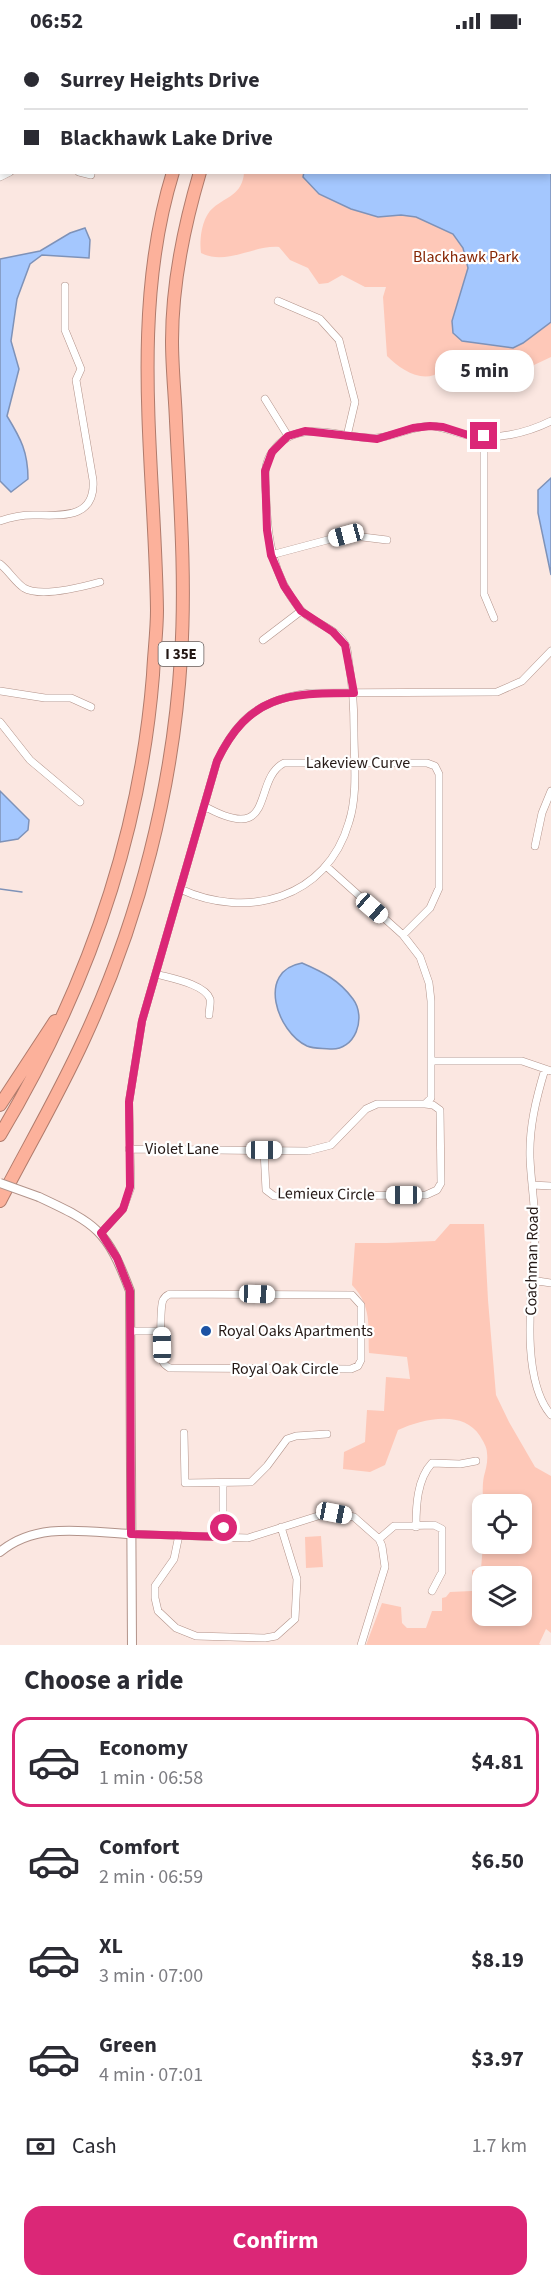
<!DOCTYPE html>
<meta charset="utf-8">
<style>
:root{--surface:#fff;--page:#f7f7f7;--text:#2b2b33;--muted:#7c7c81;--line:#e1e1e2;--accent:#db2777}
body{margin:0;font-family:"Source Sans 3",sans-serif;background:var(--page);color:var(--text);height:100vh;display:flex;flex-direction:column;font-size:22px;white-space:nowrap}
*{box-sizing:border-box;margin:0}
p{font-size:20px;color:var(--muted)}
.icon{flex:none;width:33px;height:33px;fill:none;stroke:currentColor;stroke-width:2;stroke-linecap:round;stroke-linejoin:round}
.map{position:relative;height:1603px;overflow:hidden}
.details{display:flex;flex-direction:column;background:var(--surface);flex:1}
.details>*{flex:none}
.top-card{position:absolute;left:0px;top:0px;width:552px;height:132px;box-shadow:0 3px 9px #0003;display:grid;align-content:center;height:132px;padding:0 24px;background:var(--surface)}
.controls{position:absolute;left:472px;top:1452px;display:grid;gap:12px}
.controls a{display:grid;place-items:center;width:60px;height:60px;border-radius:12px;background:var(--surface);box-shadow:0 3px 9px #0003;font-size:30px}
.end{position:absolute;width:27px;height:27px;margin:-14px;border:8px solid #db2777;background:#fff;box-shadow:0 0 0 3px #fff}
.from{border-radius:50%}
.bubble{position:absolute;height:42px;border-radius:18px;background:var(--surface);box-shadow:0 3px 9px #0003;font-size:20px;font-weight:700;line-height:42px;text-align:center}
.car{position:absolute;width:18px;height:36px;margin:-18px -9px;border-radius:8px;box-shadow:0 0 4px 2px #0007;background:linear-gradient(#fff 24%,#345 0 40%,#fff 0 76%,#345 0 86%,#fff 0)}
.top-card b{display:flex;align-items:center;gap:21px;height:57px;font-size:22px}
.top-card b+b{border-top:2px solid var(--line)}
.top-card i{width:15px;height:15px;background:var(--text)}
ul{padding:0;list-style:none}
li{display:flex;align-items:center;gap:18px;height:90px;margin:0 12px 9px;padding:0 12px;border:3px solid transparent;border-radius:18px}
li div{flex:1}
li b{display:block;font-size:22px}
li em{font-style:normal;font-weight:700}
li.selected{border-color:var(--accent)}
li>.icon{width:54px;height:54px;stroke-width:1.5}
h2{padding:0 24px;font-size:27px;line-height:72px}
.pay{display:flex;align-items:center;gap:15px;height:66px;padding:0 24px;font-size:22px}
.pay p{margin-inline-start:auto}
.primary-button{display:flex;gap:12px;margin-top:auto;padding:12px 24px}
.primary-button a{flex:1;height:69px;border-radius:18px;background:var(--accent);color:#fff;font-size:24px;font-weight:700;line-height:69px;text-align:center}
.status{display:flex;justify-content:space-between;align-items:center;height:42px;padding:0 30px;background:var(--surface);direction:ltr}
.status svg{height:16px;fill:currentColor}
.map>svg:first-child{display:block}
.green{fill:#fec8b8;fill-rule:evenodd}
.water{fill:#a4c7fe;stroke:#7e92b8;stroke-width:1.5}
.lines{fill:none;stroke-linecap:round;stroke-linejoin:round}
.stream{stroke:#7e92b8;stroke-width:1.5}
.minor-casing{stroke:#b2938a;stroke-width:8}
.tertiary-casing{stroke:#b2938a;stroke-width:10}
.motorway-casing{stroke:#b07b6c;stroke-width:14}
.minor{stroke:#fff;stroke-width:7}
.tertiary{stroke:#fff;stroke-width:8}
.motorway{stroke:#fcb19b;stroke-width:12}
.tertiary-bridge-casing{stroke:#b2938a;stroke-width:10;stroke-linecap:butt}
.tertiary-bridge{stroke:#fff;stroke-width:8}
.route{stroke:#db2777;stroke-width:8}
.poi-dot{fill:#1c52a4;stroke:#fff;stroke-width:2}
.labels{text-anchor:middle;dominant-baseline:central;stroke-width:4.5;stroke-linejoin:round;paint-order:stroke}
.shield{fill:#fff;stroke:#665d5b;stroke-width:1.5}
.shield-label{font-size:15px;font-weight:bold;fill:#241815}
.park-label{font-size:16px;fill:#862503;stroke:#fff}
.street-label{font-size:16px;fill:#241815;stroke:#fff}
.poi-label{font-size:16px;fill:#241815;stroke:#fff;text-anchor:start}
</style>
<div class="status"><b>06:52</b><svg viewBox="0 0 49 12"><path d="M0 12V9h3v3zM5 12V6h3v6zM10 12V3h3v9zM15 12V0h3v12zM26 1h20v11H26zM47 4h2v5h-2z"/></svg></div>
<div class="map">
<svg width="551" height="1603" viewBox="0 0 551 1603">
<rect width="100%" height="100%" fill="#fbe7e1"/>
<path class="green" d="M323,0H491L493,1H323Z
M551,23V315L481,348L441,329C424,343 401,328 387,314L383,255L386,245H365L342,233L328,241L319,242L308,226L290,218L279,205C252,203 227,224 201,211C199,197 202,175 213,166C227,154 242,153 244,131L550,130Z
M450,1182H484L488,1258L496,1353L509,1380L535,1425L551,1434V1591L546,1587L539,1602L541,1603H366L382,1561L401,1565L402,1581L407,1586H426L432,1569H442V1556L446,1555L450,1550L472,1549V1528L481,1527L483,1502H522V1462H483C483,1454 482,1443 484,1434C486,1426 488,1420 487,1411C487,1405 483,1399 480,1394C463,1367 422,1377 398,1388L385,1423L370,1430L343,1427L344,1410L365,1400L367,1368L384,1369L386,1335L410,1337L407,1315L369,1311C368,1284 372,1264 352,1243L355,1201H387L435,1199ZM483,1534H522V1574H483Z
M321,1494L323,1525L306,1526L305,1495Z"/>
<path class="water" d="M551,120V280L523,301L513,306L462,299L453,291L452,279L468,226L463,206L453,192L416,175L401,173L378,175L351,167L319,152L303,135L304,130H550Z
M85,186L90,198L89,216L42,213L30,222L17,257L11,299L19,327L7,374C21,397 28,410 28,437L11,450L0,439V217L40,209L70,191Z
M551,436V533L538,471V448Z
M0,749L29,778L28,788L18,797L0,800Z
M302,921C323,930 339,938 353,957C367,976 355,1009 330,1007C323,1006 314,1007 307,1004C277,990 256,929 302,921Z"/>
<g class="lines">
<path class="stream" d="M0,847L22,850"/>
<defs>
<path id="minor" d="M17,2L18,0
M121,2V0
M0,15L2,14
M79,130L91,133
M0,135L10,130
M278,259L320,277L339,298L355,360L347,394
M265,357L288,394
M484,394V552L494,576
M0,479C11,475 22,473 33,473C60,473 96,478 93,438L76,338L81,327L65,288V244
M271,513L346,493L387,498
M0,522C9,529 15,540 24,546C41,556 82,545 100,540
M263,598L301,569
M0,649L45,656H71L91,665
M0,680L30,718L80,760
M204,764C278,805 251,738 284,721H427L435,724L439,732V846L430,866L403,893
M535,804L542,771L551,749
M180,847C247,878 327,857 349,780C358,752 354,719 354,690C354,666 353,645 349,622C348,617 348,609 346,604C337,585 312,582 300,567C272,534 267,494 266,452C265,438 263,421 273,409C298,374 340,397 375,396C394,396 412,383 432,384C445,385 455,391 467,393C494,399 527,391 551,379
M156,932C170,936 205,942 210,957C211,961 209,968 209,973
M432,1019H522L551,1029
M545,1027C536,1057 529,1085 530,1116C531,1142 536,1168 535,1194C533,1242 518,1334 551,1373
M129,1107L308,1109L331,1103L366,1067L377,1062H425L431,1056V959L429,941L420,915L403,893L326,824
M264,1108L266,1148L274,1154L426,1153L437,1148L441,1141L440,1068L433,1063L425,1062
M532,1143L551,1144
M101,1191L123,1167L131,1145L129,1060L142,979L217,719C238,675 262,657 310,651L497,650L522,639L551,609
M531,1238L551,1241
M170,1252L352,1253L361,1263V1318L358,1324L351,1327L170,1326C166,1324 165,1324 163,1320C160,1313 160,1265 163,1258C165,1254 166,1254 170,1252Z
M130,1289H161
M184,1391L185,1441L251,1440L267,1424L287,1397L296,1394L327,1392
M416,1485C416,1464 417,1437 432,1421L460,1422L476,1419
M131,1492L248,1496L321,1473L334,1471L354,1475L379,1497L382,1504L385,1525L361,1603
M179,1493L174,1517L155,1544V1556L158,1569L176,1586L196,1594L265,1596L276,1594L295,1577L297,1537L281,1485
M223,1495V1442
M379,1497L394,1484L434,1483L442,1487V1530L432,1549"/>
<path id="tertiary" d="M39,1155C97,1182 107,1188 130,1249L132,1603
M0,1510C37,1479 86,1490 131,1492"/>
<path id="motorway" d="M227,2L228,0
M258,2V0
M0,1063L55,979
M0,1093C84,952 140,797 153,633C154,611 157,589 157,568C155,423 129,272 173,130
M0,1159C28,1105 59,1052 84,997C139,878 173,747 181,615C186,537 180,458 176,379C175,353 172,326 172,299C172,243 184,184 200,130"/>
</defs>
<use href="#minor" class="minor-casing"/>
<use href="#tertiary" class="tertiary-casing"/>
<use href="#motorway" class="motorway-casing"/>
<use href="#minor" class="minor"/>
<use href="#tertiary" class="tertiary"/>
<use href="#motorway" class="motorway"/>
<defs>
<path id="tertiary-bridge" d="M0,1141L39,1155"/>
</defs>
<use href="#tertiary-bridge" class="tertiary-bridge-casing"/>
<use href="#tertiary-bridge" class="tertiary-bridge"/>
</g>
<g class="lines">
<path class="route" d="M224,1486L223,1495L131,1492L130,1249L117,1216L101,1191L123,1167L130,1145L129,1060L142,979L217,719C249,653 287,651 354,651L345,603L333,590L301,569L284,544L271,513L267,488L265,429L272,410L288,394L305,389L377,397L413,386L430,384L443,385L468,393L484,394"/>
</g>
<circle class="poi-dot" cx="206" cy="1289" r="6"/>
<g class="labels">
<rect class="shield" x="158.5" y="600" width="45" height="24" rx="4.5"/>
<g class="shield-label">
<text x="181" y="612">I 35E</text>
</g>
<g class="park-label">
<text x="466" y="215">Blackhawk Park</text>
</g>
<g class="street-label">
<text x="358" y="721">Lakeview Curve</text>
<text x="182" y="1107">Violet Lane</text>
<text transform="translate(326 1152) rotate(1)">Lemieux Circle</text>
<text transform="translate(532 1219) rotate(-89)">Coachman Road</text>
<text x="285" y="1327">Royal Oak Circle</text>
</g>
<g class="poi-label">
<text x="218" y="1289">Royal Oaks Apartments</text>
</g>
</g>
</svg>
<div class="controls">
<a><svg class="icon" aria-label="locate" viewBox="0 0 24 24"><circle cx="12" cy="12" r="6"/><path d="M12 2v4M12 18v4M2 12h4M18 12h4"/></svg></a>
<a><svg class="icon" aria-label="layers" viewBox="0 0 24 24"><path d="M12 4l9 5-9 5-9-5zM3 14l9 5 9-5"/></svg></a>
</div>
<i class="end from" style="left:224px;top:1486px"></i>
<i class="end" style="left:484px;top:394px"></i>
<div class="bubble" style="left:435px;top:308px;width:99px">5 min</div>
<i class="car" style="left:346px;top:493px;rotate:255deg"></i>
<i class="car" style="left:372px;top:866px;rotate:131deg"></i>
<i class="car" style="left:264px;top:1108px;rotate:90deg"></i>
<i class="car" style="left:404px;top:1153px;rotate:270deg"></i>
<i class="car" style="left:257px;top:1252px;rotate:92deg"></i>
<i class="car" style="left:162px;top:1303px;rotate:359deg"></i>
<i class="car" style="left:334px;top:1471px;rotate:101deg"></i>
<div class="top-card">
<b><i class="from"></i>Surrey Heights Drive</b>
<b><i></i>Blackhawk Lake Drive</b>
</div>
</div>
<section class="details">
<h2>Choose a ride</h2>
<ul>
<li class="selected"><svg class="icon" aria-label="car" viewBox="0 0 24 24"><path d="M5 17H2v-5l4-1 3-4h7l3 4 3 1v5h-3M9 17h6M6 11h13"/><circle cx="7" cy="17" r="2"/><circle cx="17" cy="17" r="2"/></svg><div><b>Economy</b><p>1 min · 06:58</p></div><em>$4.81</em></li>
<li><svg class="icon" aria-label="car" viewBox="0 0 24 24"><path d="M5 17H2v-5l4-1 3-4h7l3 4 3 1v5h-3M9 17h6M6 11h13"/><circle cx="7" cy="17" r="2"/><circle cx="17" cy="17" r="2"/></svg><div><b>Comfort</b><p>2 min · 06:59</p></div><em>$6.50</em></li>
<li><svg class="icon" aria-label="car" viewBox="0 0 24 24"><path d="M5 17H2v-5l4-1 3-4h7l3 4 3 1v5h-3M9 17h6M6 11h13"/><circle cx="7" cy="17" r="2"/><circle cx="17" cy="17" r="2"/></svg><div><b>XL</b><p>3 min · 07:00</p></div><em>$8.19</em></li>
<li><svg class="icon" aria-label="car" viewBox="0 0 24 24"><path d="M5 17H2v-5l4-1 3-4h7l3 4 3 1v5h-3M9 17h6M6 11h13"/><circle cx="7" cy="17" r="2"/><circle cx="17" cy="17" r="2"/></svg><div><b>Green</b><p>4 min · 07:01</p></div><em>$3.97</em></li>
</ul>
<div class="pay"><svg class="icon" aria-label="cash" viewBox="0 0 24 24"><path d="M3 7h18v10H3z"/><circle cx="12" cy="12" r="2"/></svg>Cash<p>1.7 km</p></div>
<div class="primary-button"><a>Confirm</a></div>
</section>
